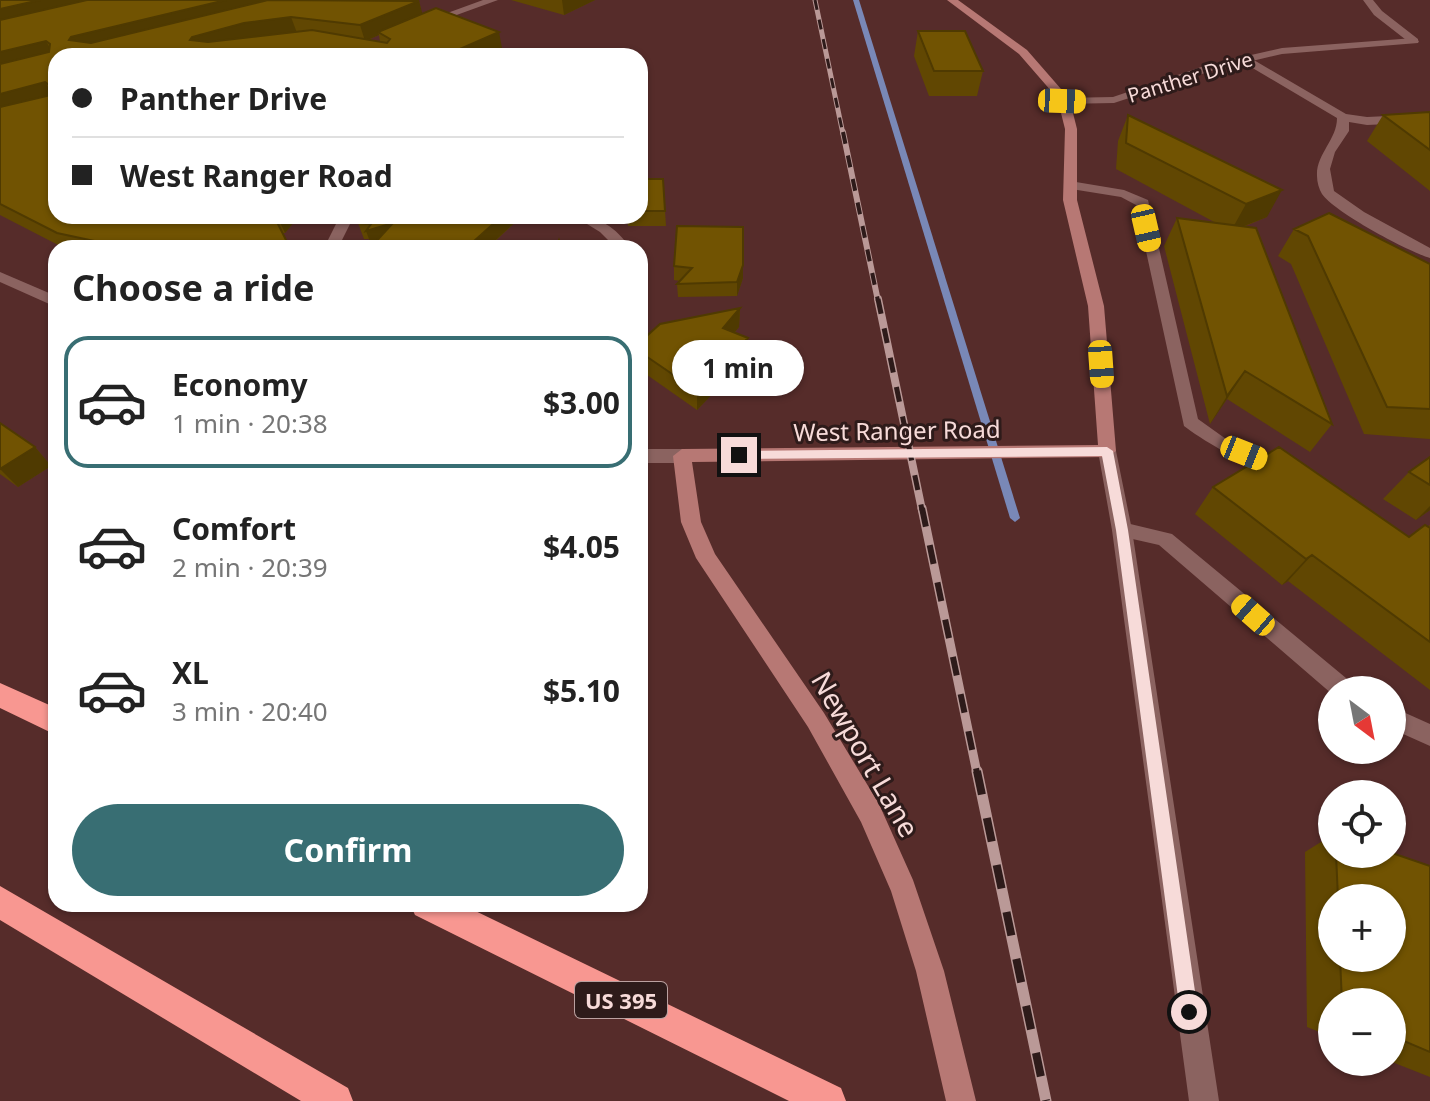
<!DOCTYPE html>
<meta charset="utf-8">
<style>
:root{--surface:#fff;--page:#f2f2f2;--text:#222;--muted:#767676;--line:#e0e0e0;--accent:#386e73}
body{margin:0;font-family:"Noto Sans",sans-serif;background:var(--page);color:var(--text);height:100vh;display:flex;flex-direction:column;font-size:30px;white-space:nowrap}
*{box-sizing:border-box;margin:0}
p{font-size:26px;color:var(--muted)}
.icon{flex:none;width:44px;height:44px;fill:none;stroke:currentColor;stroke-width:2;stroke-linecap:round;stroke-linejoin:round}
.map{position:relative;flex:1;overflow:hidden}
.side{position:absolute;left:48px;top:240px;width:600px;height:672px;display:flex;flex-direction:column;background:var(--surface);border-radius:24px;box-shadow:0 2px 6px #0004}
.side>*{flex:none}
.top-card{position:absolute;left:48px;top:48px;width:600px;height:176px;border-radius:24px;box-shadow:0 2px 6px #0004;display:grid;align-content:center;height:176px;padding:0 24px;background:var(--surface)}
.needle{width:52px;rotate:148deg}
.controls{position:absolute;left:1318px;top:676px;display:grid;gap:16px}
.controls a{display:grid;place-items:center;width:88px;height:88px;border-radius:50%;background:var(--surface);box-shadow:0 2px 6px #0004;font-size:40px}
.end{position:absolute;width:36px;height:36px;margin:-18px;border:10px solid #f7dbd9;background:#111;box-shadow:0 0 0 4px #111}
.from{border-radius:50%}
.bubble{position:absolute;height:56px;border-radius:28px;background:var(--surface);box-shadow:0 2px 6px #0004;font-size:26px;font-weight:700;line-height:56px;text-align:center}
.car{position:absolute;width:24px;height:48px;margin:-24px -12px;border-radius:10px;box-shadow:0 0 6px 2px #0007;background:linear-gradient(#f5c518 24%,#345 0 40%,#f5c518 0 76%,#345 0 86%,#f5c518 0)}
.top-card b{display:flex;align-items:center;gap:28px;height:76px;font-size:30px}
.top-card b+b{border-top:2px solid var(--line)}
.top-card i{width:20px;height:20px;background:var(--text)}
ul{padding:0;list-style:none}
li{display:flex;align-items:center;gap:24px;height:132px;margin:0 16px 12px;padding:0 8px;border:4px solid transparent;border-radius:24px}
li div{flex:1}
li b{display:block;font-size:30px}
li em{font-style:normal;font-weight:700}
li.active{border-color:var(--accent)}
li>.icon{width:72px;height:72px;stroke-width:1.5}
h2{padding:0 24px;font-size:36px;line-height:96px}
.primary-button{display:flex;gap:16px;margin-top:auto;padding:16px 24px}
.primary-button a{flex:1;height:92px;border-radius:48px;background:var(--accent);color:#fff;font-size:32px;font-weight:700;line-height:92px;text-align:center}
.map>svg:first-child{display:block}
.lines{fill:none;stroke-linecap:round;stroke-linejoin:round}
.stream{fill:#7988b7;fill-rule:evenodd}
.lane{fill:#8b6360;fill-rule:evenodd}
.street{fill:#8b6360;fill-rule:evenodd}
.secondary{fill:#b77874;fill-rule:evenodd}
.highway{fill:#f89791;fill-rule:evenodd}
.rail-far4-casing{stroke:#ba9997;stroke-width:5}
.rail-far3-casing{stroke:#ba9997;stroke-width:6}
.rail-far2-casing{stroke:#ba9997;stroke-width:8}
.rail-far1-casing{stroke:#ba9997;stroke-width:9}
.rail-casing{stroke:#ba9997;stroke-width:11}
.rail-far4{stroke:#2e1b1a;stroke-width:3;stroke-dasharray:10;stroke-linecap:butt}
.rail-far3{stroke:#2e1b1a;stroke-width:4;stroke-dasharray:12;stroke-linecap:butt}
.rail-far2{stroke:#2e1b1a;stroke-width:5;stroke-dasharray:15;stroke-linecap:butt}
.rail-far1{stroke:#2e1b1a;stroke-width:6;stroke-dasharray:19;stroke-linecap:butt}
.rail{stroke:#2e1b1a;stroke-width:8;stroke-dasharray:24;stroke-linecap:butt}
.wall{fill:#614702;fill-rule:evenodd}
.shaded-wall{fill:#4f3a01}
.building{fill:#715302;stroke:#4f3a01;stroke-width:2}
.route{fill:#f7dbd9}
.labels{text-anchor:middle;dominant-baseline:central;stroke-width:6;stroke-linejoin:round;paint-order:stroke}
.far-street-label{font-size:20px;fill:#f7dbd9;stroke:#2e1b1a}
.shield{fill:#2e1b1a;stroke:#bba1a0;stroke-width:2}
.shield-label{font-size:22px;font-weight:bold;fill:#f7dbd9}
.street-label{font-size:24px;fill:#f7dbd9;stroke:#2e1b1a}
.near-street-label{font-size:28px;fill:#f7dbd9;stroke:#2e1b1a}
</style>
<div class="map">
<svg width="1430" height="1101" viewBox="0 0 1430 1101">
<rect width="100%" height="100%" fill="#562c2a"/>
<g class="lines">
<path class="stream" d="M853,0H859L1020,518L1015,522L1010,518Z"/>
<path class="lane" d="M1363,0H1373L1382,11L1418,39V43H1410L1374,15Z
M1239,56H1247L1346,114L1367,117L1430,114V122L1367,125L1349,122V131L1335,152L1330,169L1334,191L1364,212L1430,248V258C1409,252 1334,212 1322,194C1319,189 1317,182 1317,176C1316,154 1337,140 1337,118L1239,60Z
M1070,181L1124,190L1148,200L1198,419L1226,439L1289,464L1291,469L1289,474C1267,480 1202,440 1184,426L1136,205L1121,197L1065,188V182Z
M1122,522L1172,534L1352,683L1355,690H1332V694L1159,545L1115,535L1112,530L1115,525Z
M1392,707L1430,724V746L1392,729Z"/>
<path class="street" d="M483,0H498L429,25L420,23Z
M1414,38L1419,41L1418,43L1282,54L1214,70L1114,103L1062,104L1056,101L1062,98L1113,97L1207,65L1282,48Z
M340,216H354L338,248H324Z
M574,216C599,216 616,227 630,248H616L600,232Z
M0,272L56,296V307L0,282Z
M1107,445L1116,451L1132,530L1219,1101H1189L1112,530L1098,451Z
M640,449H682L691,456L682,463H640Z"/>
<path class="secondary" d="M947,0H958L1027,50L1061,89L1072,109L1077,129V200L1104,306L1116,451L1107,457L692,462L701,522L715,554L824,713L879,804L913,880L944,971L976,1101H946L916,971L891,891L861,822L808,727L696,558L681,522L673,456L682,449L1098,445L1088,306L1063,200L1065,129L1060,109L1052,92L1019,54Z"/>
<path class="highway" d="M0,683L56,708V735L0,708Z
M0,886L348,1088L353,1101H301L0,920Z
M410,904H461L841,1088L846,1101H789L415,915Z"/>
<defs>
<path id="rail-far4" d="M815,0L843,134"/>
<path id="rail-far3" d="M843,132L878,301"/>
<path id="rail-far2" d="M878,299L922,510"/>
<path id="rail-far1" d="M922,508L977,773"/>
<path id="rail" d="M977,771L1046,1101"/>
</defs>
<use href="#rail-far4" class="rail-far4-casing"/>
<use href="#rail-far3" class="rail-far3-casing"/>
<use href="#rail-far2" class="rail-far2-casing"/>
<use href="#rail-far1" class="rail-far1-casing"/>
<use href="#rail" class="rail-casing"/>
<use href="#rail-far4" class="rail-far4"/>
<use href="#rail-far3" class="rail-far3"/>
<use href="#rail-far2" class="rail-far2"/>
<use href="#rail-far1" class="rail-far1"/>
<use href="#rail" class="rail"/>
</g>
<path class="wall" d="M0,0L419,1L422,14L502,48L484,56H56V216H299L285,233H282L290,248H64L0,215ZM379,35L380,42L368,40Z
M511,0H595L564,15Z
M918,31L983,71L977,96H929L914,56Z
M1430,112V191L1367,141L1383,115Z
M1128,115L1267,217L1243,227L1332,424L1310,452L1227,399L1210,424L1164,246L1177,218L1216,223L1116,169L1118,141Z
M640,179H663L666,226H628L627,216H640Z
M363,216H522L492,244L372,246L369,239H364L358,223Z
M677,226L743,278L737,296L678,297L677,284L680,281L674,280V266Z
M1294,229L1430,264V439L1364,434L1291,264L1278,256Z
M740,308L739,327L735,332L748,357L697,410L640,370V342Z
M0,423L35,447L51,466L18,487L0,474Z
M1430,457V510L1416,520L1383,499L1409,472Z
M1213,487L1409,537L1430,525V690L1288,581L1282,585L1195,514Z
M1332,835V854H1392L1430,866V1077L1392,1062V1002H1332V1037L1307,1027L1305,852ZM1332,898H1392V958H1332Z"/>
<path class="shaded-wall" d="M40,0H117L0,27V9Z
M226,0H294L80,53L69,40L71,37Z
M562,0H595L564,15Z
M419,1L423,16L378,32L379,35L365,41L360,25Z
M291,17L297,33L199,53L190,40L192,37L244,23Z
M499,32L502,48L484,56H444Z
M46,41L55,57L0,71V52Z
M109,52L112,56H92Z
M45,82L55,99L0,114V94Z
M1282,190L1267,217L1231,231L1246,204Z
M277,216H299L285,233Z
M502,216H522L487,248L473,242Z
M393,223L372,247L366,231Z
M743,265V278L737,296V282Z
M740,308L739,327L722,347L723,328Z
M748,338V357L697,410V391Z
M1245,371L1227,399L1210,424L1227,396Z
M35,447L51,466L18,487L0,469Z
M1430,506V510L1416,520Z
M1312,555L1288,581L1282,585L1306,559Z"/>
<path class="building" d="M0,0H40L0,9Z
M87,0H226L71,37L69,40L91,43L268,0L419,1L360,25L291,17L244,23L192,37L190,40L208,42L312,30L387,43L390,39L378,32L436,8L499,32L444,56H114L109,52L92,56H56V216H274L290,248H94L92,247L99,242L57,233L0,204V107L47,96L49,85L45,82L0,94V64L49,52L50,44L46,41L0,52V20Z
M918,31H965L983,71H934Z
M1430,112V150L1383,115Z
M1128,115L1282,190L1246,204L1126,143Z
M640,179H663L665,211H640Z
M1329,213L1430,264V409L1387,407L1308,236L1294,229Z
M363,216H502L473,242L536,248H370L393,223L366,231L371,224L358,223Z
M1177,218L1256,228L1332,424L1245,371L1227,396Z
M677,226L743,227V265L737,282L677,284L692,268L674,266Z
M559,240L562,248H556Z
M740,308L723,328L748,338L697,391L640,352V342L660,324Z
M0,423L35,447L0,469Z
M1279,447L1409,537L1425,525L1430,528V642L1312,555L1306,559L1213,487Z
M1430,457V485L1409,472Z
M1392,853L1430,866V1052L1392,1036V1002H1342L1340,958H1392V898H1338L1336,854Z"/>
<path class="route" d="M1107,447L1113,451L1128,530L1198,1012L1196,1018L1189,1021L1183,1018L1180,1012L1116,530L1102,456L739,459L733,455L739,451Z"/>
<g class="labels">
<g class="far-street-label">
<text transform="translate(1190 77) rotate(-17)">Panther Drive</text>
</g>
<rect class="shield" x="575" y="982" width="92" height="36" rx="6"/>
<g class="shield-label">
<text x="621" y="1000">US 395</text>
</g>
<g class="street-label">
<text transform="translate(897 430) rotate(-1)">West Ranger Road</text>
</g>
<g class="near-street-label">
<text transform="translate(866 754) rotate(60)">Newport Lane</text>
</g>
</g>
</svg>
<div class="controls">
<a><svg class="needle" viewBox="-14 -14 28 28"><path d="M0-13l5 13h-10z" fill="#e53935"/><path d="M0 13l5-13h-10z" fill="#767676"/></svg></a>
<a><svg class="icon" aria-label="locate" viewBox="0 0 24 24"><circle cx="12" cy="12" r="6"/><path d="M12 2v4M12 18v4M2 12h4M18 12h4"/></svg></a>
<a>+</a>
<a>−</a>
</div>
<i class="end from" style="left:1189px;top:1012px"></i>
<i class="end" style="left:739px;top:455px"></i>
<div class="bubble" style="left:672px;top:340px;width:132px">1 min</div>
<i class="car" style="left:1062px;top:101px;rotate:92deg"></i>
<i class="car" style="left:1146px;top:228px;rotate:167deg"></i>
<i class="car" style="left:1101px;top:364px;rotate:176deg"></i>
<i class="car" style="left:1244px;top:453px;rotate:112deg"></i>
<i class="car" style="left:1253px;top:615px;rotate:311deg"></i>
<div class="top-card">
<b><i class="from"></i>Panther Drive</b>
<b><i></i>West Ranger Road</b>
</div>
<section class="side">
<h2>Choose a ride</h2>
<ul>
<li class="active"><svg class="icon" aria-label="car" viewBox="0 0 24 24"><path d="M5 17H2v-5l4-1 3-4h7l3 4 3 1v5h-3M9 17h6M6 11h13"/><circle cx="7" cy="17" r="2"/><circle cx="17" cy="17" r="2"/></svg><div><b>Economy</b><p>1 min · 20:38</p></div><em>$3.00</em></li>
<li><svg class="icon" aria-label="car" viewBox="0 0 24 24"><path d="M5 17H2v-5l4-1 3-4h7l3 4 3 1v5h-3M9 17h6M6 11h13"/><circle cx="7" cy="17" r="2"/><circle cx="17" cy="17" r="2"/></svg><div><b>Comfort</b><p>2 min · 20:39</p></div><em>$4.05</em></li>
<li><svg class="icon" aria-label="car" viewBox="0 0 24 24"><path d="M5 17H2v-5l4-1 3-4h7l3 4 3 1v5h-3M9 17h6M6 11h13"/><circle cx="7" cy="17" r="2"/><circle cx="17" cy="17" r="2"/></svg><div><b>XL</b><p>3 min · 20:40</p></div><em>$5.10</em></li>
</ul>
<div class="primary-button"><a>Confirm</a></div>
</section>
</div>
